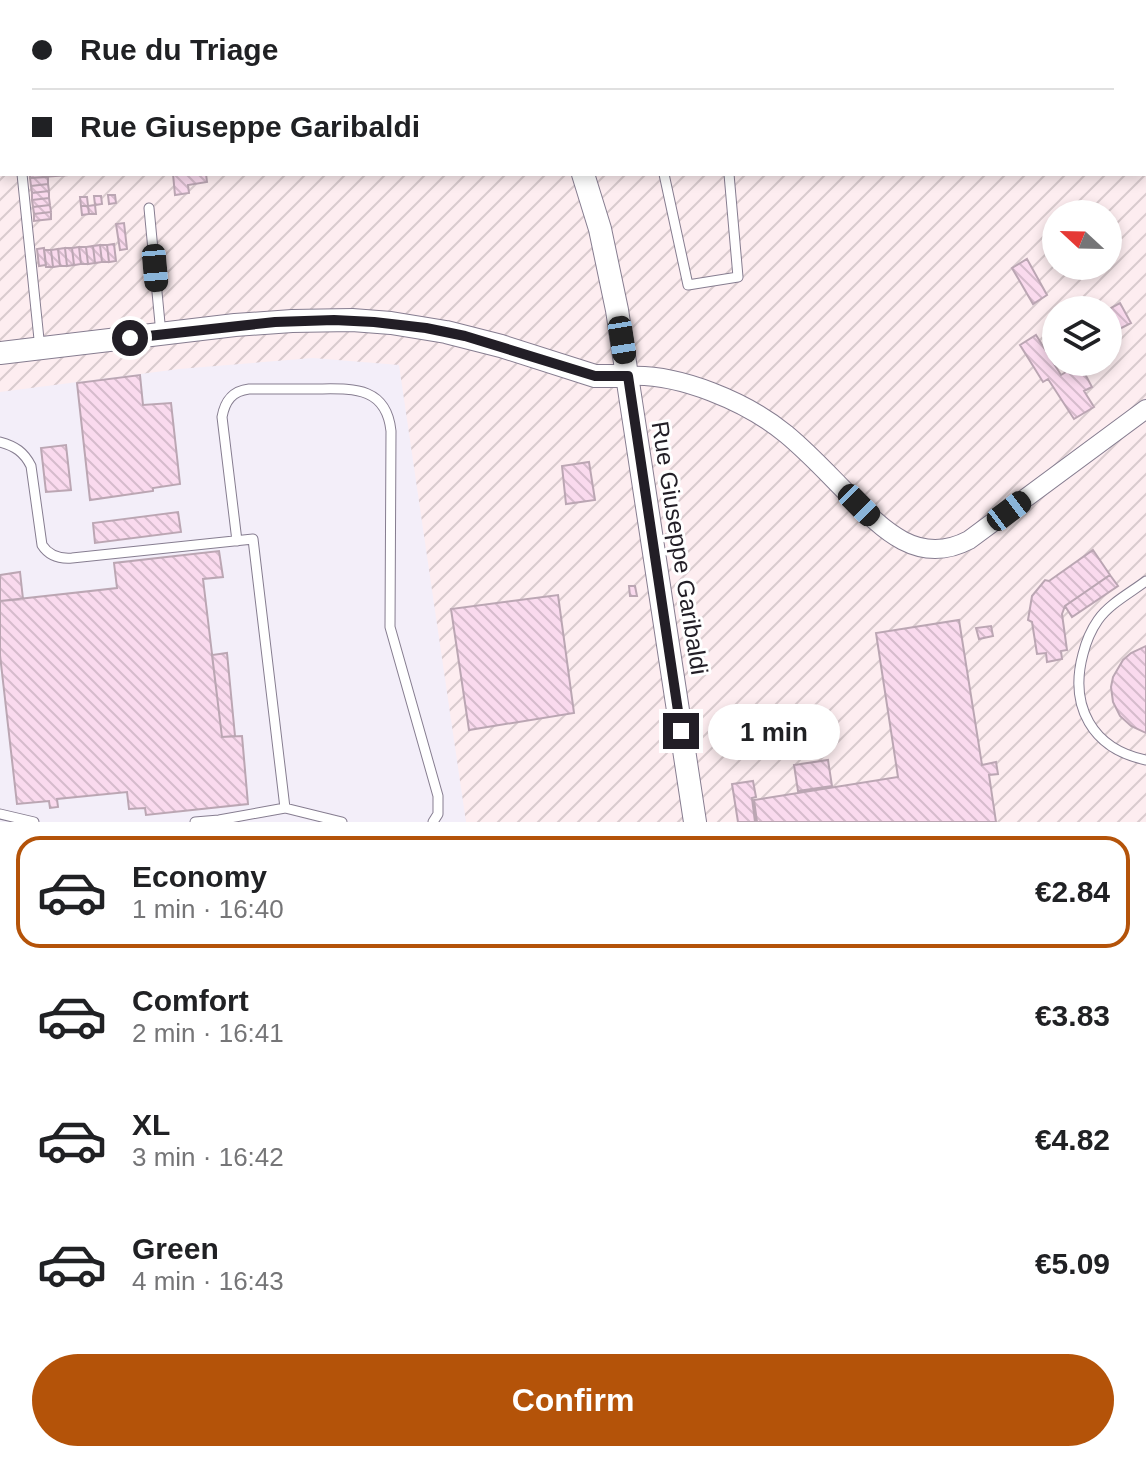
<!DOCTYPE html>
<meta charset="utf-8">
<style>
:root{--surface:#fff;--page:#f2f2f2;--text:#202124;--muted:#757577;--line:#e0e0e0;--accent:#b45309}
body{margin:0;font-family:Helvetica,sans-serif;background:var(--page);color:var(--text);height:100vh;display:flex;flex-direction:column;font-size:30px;white-space:nowrap}
*{box-sizing:border-box;margin:0}
p{font-size:26px;color:var(--muted)}
.icon{flex:none;width:44px;height:44px;fill:none;stroke:currentColor;stroke-width:2;stroke-linecap:round;stroke-linejoin:round}
.map{position:relative;height:822px;overflow:hidden}
.side{display:flex;flex-direction:column;background:var(--surface);flex:1}
.side>*{flex:none}
.guide{position:absolute;left:0px;top:0px;width:1146px;height:176px;box-shadow:0 4px 12px #0003;display:grid;align-content:center;height:176px;padding:0 32px;background:var(--surface)}
.needle{width:52px;rotate:292deg}
.controls{position:absolute;left:1042px;top:200px;display:grid;gap:16px}
.controls a{display:grid;place-items:center;width:80px;height:80px;border-radius:50%;background:var(--surface);box-shadow:0 4px 12px #0003;font-size:40px}
.end{position:absolute;width:36px;height:36px;margin:-18px;border:10px solid #221e26;background:#fff;box-shadow:0 0 0 4px #fff}
.from{border-radius:50%}
.bubble{position:absolute;height:56px;border-radius:28px;background:var(--surface);box-shadow:0 4px 12px #0003;font-size:26px;font-weight:800;line-height:56px;text-align:center}
.car{position:absolute;width:24px;height:48px;margin:-24px -12px;border-radius:10px;box-shadow:0 0 6px 2px #0007;background:linear-gradient(#222 24%,#8ab4d8 0 40%,#222 0 76%,#8ab4d8 0 86%,#222 0)}
.guide b{display:flex;align-items:center;gap:28px;height:76px;font-size:30px}
.guide b+b{border-top:2px solid var(--line)}
.guide i{width:20px;height:20px;background:var(--text)}
ul{padding:14px 0 0;list-style:none}
li{display:flex;align-items:center;gap:24px;height:112px;margin:0 16px 12px;padding:0 16px;border:4px solid transparent;border-radius:24px}
li div{flex:1}
li b{display:block;font-size:30px}
li em{font-style:normal;font-weight:800}
li.active{border-color:var(--accent)}
li>.icon{width:72px;height:72px;stroke-width:1.5}
.button{display:flex;gap:16px;margin-top:auto;padding:16px 32px}
.button a{flex:1;height:92px;border-radius:48px;background:var(--accent);color:#fff;font-size:32px;font-weight:800;line-height:92px;text-align:center}
.map>svg:first-child{display:block}
.industrial{fill:url(#industrial-furrows);fill-rule:evenodd}
.built{fill:#f3eef9}
.building{fill:url(#building-back-hatch);stroke:#bba6b3;stroke-width:2}
.lines{fill:none;stroke-linecap:round;stroke-linejoin:round}
.service-casing{stroke:#867d90;stroke-width:11}
.minor-casing{stroke:#867d90;stroke-width:20}
.tertiary-casing{stroke:#867d90;stroke-width:24}
.service{stroke:#fff;stroke-width:9}
.minor{stroke:#fff;stroke-width:18}
.tertiary{stroke:#fff;stroke-width:22}
.route{stroke:#221e26;stroke-width:10}
.labels{text-anchor:middle;dominant-baseline:central;stroke-width:6;stroke-linejoin:round;paint-order:stroke}
.street-label{font-size:24px;fill:#221e26;stroke:#fff}
</style>
<div class="map">
<svg width="1146" height="822" viewBox="0 0 1146 822">
<defs>
<pattern id="industrial-furrows" width="10" height="10" patternUnits="userSpaceOnUse" patternTransform="scale(2)"><rect width="10" height="10" fill="#fdedf0"/><path d="M-1 1l2-2M0 10L10 0M9 11l2-2" fill="none" stroke="#d9cbce"/></pattern>
<pattern id="building-back-hatch" width="6" height="6" patternUnits="userSpaceOnUse" patternTransform="scale(2)"><rect width="6" height="6" fill="#fadaee"/><path d="M-1 5l2 2M0 0l6 6M5-1l2 2" fill="none" stroke="#d6bbcc"/></pattern>
</defs>
<rect width="100%" height="100%" fill="#fdfbff"/>
<path class="industrial" d="M0,0H1146V822H0ZM2,2H1144V174H2ZM1056,214H1108V266H1056ZM1056,310H1108V362H1056Z"/>
<path class="built" d="M313,358L399,365L466,822H0V392L179,369Z"/>
<path class="building" d="M15,0H204V2H15Z
M438,0H471V2H438Z
M618,0H760V2H618Z
M30,174H82L30,178Z
M173,174H206L207,182L188,185L189,193L175,195Z
M48,177V184L31,186L30,178Z
M48,184L49,191L32,193L31,186Z
M49,191V198L32,200V193Z
M108,195H115L116,203L109,204Z
M94,196H101L102,204L95,205Z
M80,197H87L88,206H81Z
M49,198L50,205L33,207L32,200Z
M50,205L51,212L34,214L33,207Z
M95,205L96,214H89L88,206Z
M81,206H88L89,214L82,215Z
M51,212V219L34,221V214Z
M124,223L127,249L120,250L116,224Z
M114,244L116,261L109,262L107,245Z
M100,245H107L109,262H102Z
M100,245L102,262L95,263L93,246Z
M93,246L95,263L88,264L86,247Z
M79,247H86L88,264H81Z
M79,247L81,264L74,265L72,248Z
M44,248L46,265L39,266L37,249Z
M65,248H72L74,265L67,266Z
M65,248L67,266H60L58,249Z
M58,249L60,266L53,267L51,250Z
M44,250H51L53,267H46Z
M1027,259L1047,295L1033,304L1012,268Z
M1120,303L1131,323L1108,335L1107,310Z
M1036,335L1061,375L1076,366L1080,374L1084,372L1092,387L1084,391L1094,407L1074,419L1048,379L1043,382L1020,345Z
M140,375L143,405L171,403L180,484L153,488V491L90,500L77,383Z
M66,445L71,490L46,492L41,448Z
M589,462L595,500L566,504L562,466Z
M178,512L181,532L95,543L93,523Z
M1093,550L1110,575L1065,606L1062,614L1067,650L1061,651L1062,659L1047,662L1046,653L1037,654L1032,622L1028,620L1032,596L1045,580L1049,581Z
M219,551L223,577L203,579L222,737L242,736L248,804L146,815L145,808L129,809L127,792L57,799L58,807L50,808L49,801L17,804L0,655V601L117,588L114,563Z
M20,572L23,599L0,601V575Z
M1110,575L1118,586L1072,617L1065,606Z
M629,586H635L637,596H630Z
M558,595L574,713L469,730L451,609Z
M959,620L982,765L996,762L998,774L989,775L996,822H757L754,800L898,777L876,633Z
M991,626L993,636L979,639L976,628Z
M1146,646V733L1131,726L1120,716L1113,702L1111,687L1113,677L1123,660L1131,653Z
M227,653L235,736L222,737L212,655Z
M742,709L746,734L726,738L722,712Z
M828,760L832,786L798,791L794,765Z
M753,781L756,797L752,798L755,822H738L732,784Z"/>
<g class="lines">
<defs>
<path id="service" d="M8,0V2
M283,0V2
M594,0L595,2
M22,174L40,349
M664,174L688,285L738,277L729,174
M149,208L161,334
M0,442C15,446 24,452 31,466L42,545C49,556 59,559 72,558L253,539L285,808L342,822
M237,541L222,417C225,401 232,391 249,389C270,389 291,389 313,389C349,389 386,384 391,431L390,627L438,796V814L433,822
M1146,581C1130,593 1109,604 1098,620C1091,630 1086,642 1083,654C1069,706 1092,749 1146,760
M0,814L34,822
M195,822L219,820L285,808"/>
<path id="minor" d="M628,376C679,373 747,402 786,434C809,453 828,474 848,494C882,529 918,567 969,540L1146,409"/>
<path id="tertiary" d="M528,0L529,2
M583,174L600,229L617,310L695,822
M0,353L235,325L292,321L352,320L391,323L446,332L501,346L595,376H628"/>
</defs>
<use href="#service" class="service-casing"/>
<use href="#minor" class="minor-casing"/>
<use href="#tertiary" class="tertiary-casing"/>
<use href="#service" class="service"/>
<use href="#minor" class="minor"/>
<use href="#tertiary" class="tertiary"/>
</g>
<g class="lines">
<path class="route" d="M130,338L275,322L334,320L374,322L426,328L465,336L595,376H628L681,731"/>
</g>
<g class="labels">
<g class="street-label">
<text transform="translate(680 548) rotate(81)">Rue Giuseppe Garibaldi</text>
</g>
</g>
</svg>
<div class="controls">
<a><svg class="needle" viewBox="-14 -14 28 28"><path d="M0-13l5 13h-10z" fill="#e53935"/><path d="M0 13l5-13h-10z" fill="#757577"/></svg></a>
<a><svg class="icon" aria-label="layers" viewBox="0 0 24 24"><path d="M12 4l9 5-9 5-9-5zM3 14l9 5 9-5"/></svg></a>
</div>
<i class="end from" style="left:130px;top:338px"></i>
<i class="end" style="left:681px;top:731px"></i>
<div class="bubble" style="left:708px;top:704px;width:132px">1 min</div>
<i class="car" style="left:155px;top:268px;rotate:175deg"></i>
<i class="car" style="left:622px;top:340px;rotate:171deg"></i>
<i class="car" style="left:859px;top:505px;rotate:135deg"></i>
<i class="car" style="left:1009px;top:511px;rotate:53deg"></i>
<div class="guide">
<b><i class="from"></i>Rue du Triage</b>
<b><i></i>Rue Giuseppe Garibaldi</b>
</div>
</div>
<section class="side">
<ul>
<li class="active"><svg class="icon" aria-label="car" viewBox="0 0 24 24"><path d="M5 17H2v-5l4-1 3-4h7l3 4 3 1v5h-3M9 17h6M6 11h13"/><circle cx="7" cy="17" r="2"/><circle cx="17" cy="17" r="2"/></svg><div><b>Economy</b><p>1 min · 16:40</p></div><em>€2.84</em></li>
<li><svg class="icon" aria-label="car" viewBox="0 0 24 24"><path d="M5 17H2v-5l4-1 3-4h7l3 4 3 1v5h-3M9 17h6M6 11h13"/><circle cx="7" cy="17" r="2"/><circle cx="17" cy="17" r="2"/></svg><div><b>Comfort</b><p>2 min · 16:41</p></div><em>€3.83</em></li>
<li><svg class="icon" aria-label="car" viewBox="0 0 24 24"><path d="M5 17H2v-5l4-1 3-4h7l3 4 3 1v5h-3M9 17h6M6 11h13"/><circle cx="7" cy="17" r="2"/><circle cx="17" cy="17" r="2"/></svg><div><b>XL</b><p>3 min · 16:42</p></div><em>€4.82</em></li>
<li><svg class="icon" aria-label="car" viewBox="0 0 24 24"><path d="M5 17H2v-5l4-1 3-4h7l3 4 3 1v5h-3M9 17h6M6 11h13"/><circle cx="7" cy="17" r="2"/><circle cx="17" cy="17" r="2"/></svg><div><b>Green</b><p>4 min · 16:43</p></div><em>€5.09</em></li>
</ul>
<div class="button"><a>Confirm</a></div>
</section>
